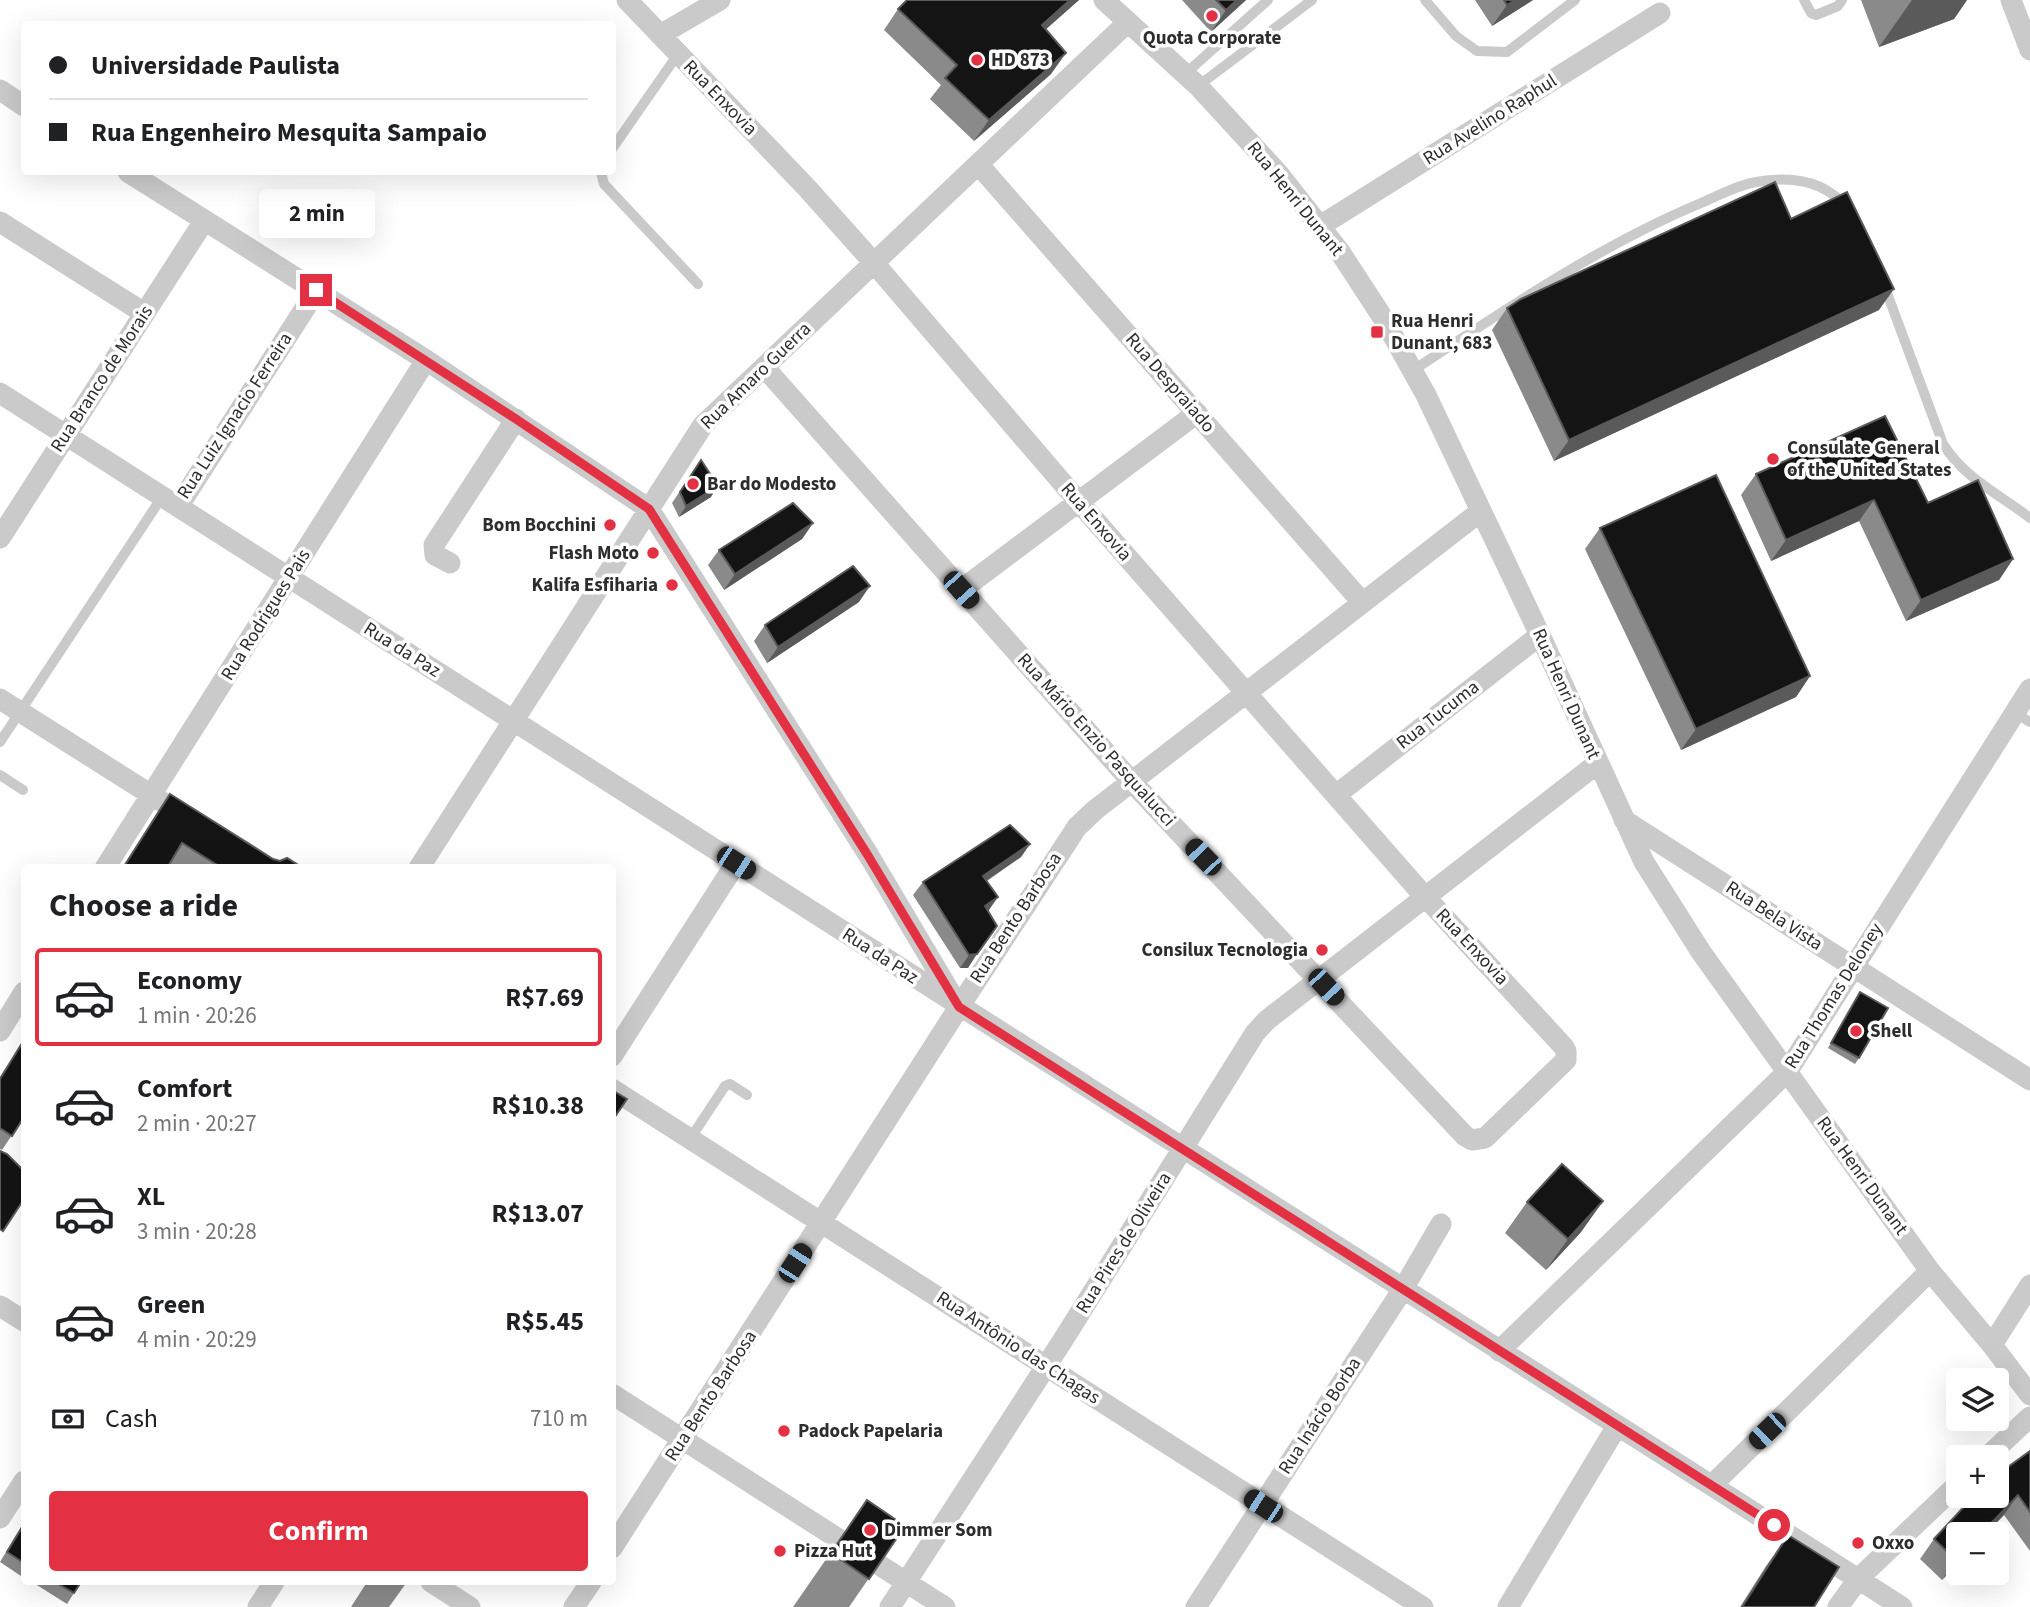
<!DOCTYPE html>
<meta charset="utf-8">
<style>
:root{--surface:#fff;--page:#f2f2f2;--text:#202124;--muted:#757577;--line:#e0e0e0;--accent:#e33042}
body{margin:0;font-family:"Source Sans 3",sans-serif;background:var(--page);color:var(--text);height:100vh;display:flex;flex-direction:column;font-size:26px;white-space:nowrap}
*{box-sizing:border-box;margin:0}
p{font-size:23px;color:var(--muted)}
.icon{flex:none;width:38px;height:38px;fill:none;stroke:currentColor;stroke-width:2;stroke-linecap:round;stroke-linejoin:round}
.map{position:relative;flex:1;overflow:hidden}
.drawer{position:absolute;left:21px;top:864px;width:595px;height:721px;display:flex;flex-direction:column;background:var(--surface);border-radius:7px;box-shadow:0 7px 28px #0002}
.drawer>*{flex:none}
.guide{position:absolute;left:21px;top:21px;width:595px;height:154px;border-radius:7px;box-shadow:0 7px 28px #0002;display:grid;align-content:center;height:154px;padding:0 28px;background:var(--surface)}
.tools{position:absolute;left:1946px;top:1368px;display:grid;gap:14px}
.tools a{display:grid;place-items:center;width:63px;height:63px;border-radius:7px;background:var(--surface);box-shadow:0 7px 28px #0002;font-size:35px}
.end{position:absolute;width:32px;height:32px;margin:-16px;border:9px solid #e33042;background:#fff;box-shadow:0 0 0 4px #fff}
.from{border-radius:50%}
.bubble{position:absolute;height:49px;border-radius:7px;background:var(--surface);box-shadow:0 7px 28px #0002;font-size:23px;font-weight:700;line-height:49px;text-align:center}
.car{position:absolute;width:21px;height:42px;margin:-21px -10px;border-radius:9px;box-shadow:0 0 5px 2px #0007;background:linear-gradient(#222 24%,#8ab4d8 0 40%,#222 0 76%,#8ab4d8 0 86%,#222 0)}
.guide b{display:flex;align-items:center;gap:24px;height:66px;font-size:26px}
.guide b+b{border-top:2px solid var(--line)}
.guide i{width:18px;height:18px;background:var(--text)}
ul{padding:0;list-style:none}
li{display:flex;align-items:center;gap:21px;height:98px;margin:0 14px 10px;padding:0 14px;border:4px solid transparent;border-radius:7px}
li div{flex:1}
li b{display:block;font-size:26px}
li em{font-style:normal;font-weight:700}
li.current{border-color:var(--accent)}
li>.icon{width:63px;height:63px;stroke-width:1.5}
h2{padding:0 28px;font-size:32px;line-height:84px}
.pay{display:flex;align-items:center;gap:18px;height:77px;padding:0 28px;font-size:26px}
.pay p{margin-inline-start:auto}
.button{display:flex;gap:14px;margin-top:auto;padding:14px 28px}
.button a{flex:1;height:80px;border-radius:7px;background:var(--accent);color:#fff;font-size:28px;font-weight:700;line-height:80px;text-align:center}
.map>svg:first-child{display:block}
.lines{fill:none;stroke-linecap:round;stroke-linejoin:round}
.service{stroke:#cacaca;stroke-width:10}
.minor{stroke:#cacaca;stroke-width:21}
.wall{fill:#8a8a8a}
.shaded-wall{fill:#5a5a5a}
.building{fill:#141414;stroke:#5a5a5a;stroke-width:2}
.route{stroke:#e33042;stroke-width:9}
.poi-dot{fill:#e33042;stroke:#fff;stroke-width:2.5}
.labels{text-anchor:middle;dominant-baseline:central;stroke-width:7;stroke-linejoin:round;paint-order:stroke}
.poi-label{font-size:19px;font-weight:bold;fill:#2d2d2d;stroke:#fff;text-anchor:start}
.street-label{font-size:19px;fill:#2d2d2d;stroke:#fff}
</style>
<div class="map">
<svg width="2030" height="1607" viewBox="0 0 2030 1607">
<rect width="100%" height="100%" fill="#fff"/>
<g class="lines">
<path class="service" d="M1425,0L1456,36L1477,51L1507,52L1575,0
M1804,0L1811,13L1816,15L1838,6L1842,0
M1185,74L1268,0
M1198,86L1312,0
M612,149L678,54
M601,172L604,184L698,284
M1884,285L1943,444C1964,478 1999,494 2030,518
M1412,371C1505,310 1598,246 1701,203C1718,196 1737,185 1756,182C1789,176 1824,179 1847,208
M2015,713L2030,722
M0,742L162,497
M0,775L23,790
M690,1139L725,1086L730,1084L747,1095"/>
<path class="minor" d="M627,0L807,188L874,263L1078,501L1418,889L1563,1046L1566,1051V1060L1485,1138L1472,1140L1465,1136L1132,782L764,367
M1104,0L1198,86L1278,173L1340,252L1383,318L1426,395L1540,635L1644,862L1701,952L1930,1271L1992,1345L2030,1395
M2011,0L2030,50
M660,35L720,0
M0,90L24,106
M978,164L1362,602
M128,172L426,360L649,509L868,854L956,1002
M0,222L144,313
M1320,226L1660,13
M0,393L1902,1607
M178,507L316,291
M0,538L204,221
M450,563L435,555L434,545L516,419
M961,590L1197,413
M0,699L164,803
M1336,795L1540,635
M1624,820L2030,1080
M105,868L426,360
M419,868L703,425L1128,22
M0,1031L24,992
M612,1056L736,863
M612,1089L1423,1607
M0,1306L24,1321
M1992,1345L2030,1285
M1499,1351L1787,1072L2030,689
M612,1394L945,1607
M1986,1458L2030,1417
M1712,1485L1930,1271
M0,1518L24,1481
M612,1548L959,1007L1077,827L1095,810L1481,511
M431,1582L470,1607
M258,1607L274,1582
M574,1607L591,1582
M890,1607L1063,1340L1255,1033L1267,1020L1598,763
M1196,1607L1403,1289L1441,1224
M1508,1607L1617,1426
M1838,1607L1859,1578L1958,1484"/>
</g>
<path class="wall" d="M907,0H1079L1046,29L1051,74L974,141L930,99L941,85L884,30L898,9Z
M1182,0H1246L1211,32Z
M1475,0H1533L1492,26Z
M1861,0H1967L1954,19L1879,47Z
M1791,219L1879,310L1554,461L1492,330L1507,308Z
M701,460L711,497L679,517L672,503Z
M1756,474L1928,503L2013,559L1999,580L1906,621L1859,521L1771,561L1741,495Z
M813,523L802,539L724,590L708,565L719,550Z
M1600,528L1810,676L1796,697L1681,750L1585,549Z
M859,602L767,663L754,641L765,625Z
M170,794L273,859L303,868H175L169,864L167,868H122Z
M1030,844L1021,857L987,881L989,910L968,968H960L913,895L923,882Z
M1860,992L1859,1058L1855,1064L1828,1048Z
M24,1040V1117L2,1150L0,1149V1077Z
M1603,1201L1581,1232L1546,1270L1505,1233L1527,1202Z
M2030,1451V1551L2004,1515L1958,1535V1563L1942,1580L1920,1559L1934,1539Z
M867,1500L905,1526L849,1607H793Z
M24,1522V1578L0,1562Z
M1788,1535L1814,1607H1740L1766,1566Z
M32,1582H81L67,1604Z
M367,1582H407L389,1607H351Z"/>
<path class="shaded-wall" d="M1070,0H1079L1027,46L1042,25Z
M1237,0H1246L1211,32L1226,10Z
M1515,0H1533L1492,26L1507,5Z
M1912,0H1967L1954,19L1879,47Z
M1066,53L1051,74L974,141L989,120Z
M1894,289L1879,310L1554,461L1569,440Z
M718,486L711,497L679,517L686,506Z
M1874,500L1859,521L1771,561L1786,540Z
M813,523L802,539L724,590L735,574Z
M2013,559L1999,580L1906,621L1921,600Z
M870,586L859,602L767,663L778,647Z
M1810,676L1796,697L1681,750L1696,729Z
M1030,844L1021,857L974,889L983,876Z
M998,897L989,910L975,919L985,906Z
M977,954L968,968H960L969,955Z
M1603,1201L1581,1232L1546,1270L1568,1239Z
M2018,1495L2004,1515L1985,1535H1980Z
M1958,1558V1563L1942,1580L1956,1560Z"/>
<path class="building" d="M907,0H1070L1042,25L1066,53L989,120L945,78L957,65L898,9Z
M1216,0H1237L1226,10Z
M1504,0H1515L1507,5Z
M1775,182L1791,219L1847,192L1894,289L1569,440L1507,308L1521,299Z
M1885,416L1928,503L1978,480L2013,559L1921,600L1874,500L1786,540L1756,474Z
M701,460L718,486L686,506L680,492Z
M1716,475L1810,676L1696,729L1600,528Z
M793,503L813,523L735,574L719,550Z
M853,566L870,586L778,647L765,625Z
M170,794L273,859L280,861L287,858L303,868H222L182,843L167,868H123Z
M1010,825L1030,844L983,876L998,897L985,906L997,926L977,954L969,955L923,882Z
M1860,992L1888,1008L1859,1058L1831,1043Z
M24,1040V1117L12,1136L0,1128V1079Z
M612,1090L627,1099L612,1121Z
M0,1151L7,1154L24,1171V1199L3,1231L0,1229Z
M1562,1164L1603,1201L1568,1239L1527,1202Z
M2030,1451V1512L2018,1495L1980,1535H1958V1558L1956,1560L1934,1539L1974,1496H1997V1475Z
M867,1500L905,1526L869,1579L831,1553Z
M24,1524V1563L7,1552Z
M1788,1535L1839,1567L1814,1607H1742Z
M55,1582H81L74,1593Z"/>
<g class="lines">
<path class="route" d="M316,290L516,419L649,509L867,854L959,1007L1774,1525"/>
</g>
<g class="poi-dot">
<circle cx="1212" cy="16" r="7"/>
<circle cx="977" cy="60" r="7"/>
<rect x="1370" y="325" width="14" height="14" rx="3.5"/>
<circle cx="1773" cy="459" r="7"/>
<circle cx="693" cy="484" r="7"/>
<circle cx="610" cy="525" r="7"/>
<circle cx="653" cy="553" r="7"/>
<circle cx="672" cy="585" r="7"/>
<circle cx="1322" cy="950" r="7"/>
<circle cx="1856" cy="1031" r="7"/>
<circle cx="784" cy="1431" r="7"/>
<circle cx="870" cy="1530" r="7"/>
<circle cx="1858" cy="1543" r="7"/>
<circle cx="780" cy="1551" r="7"/>
</g>
<g class="labels">
<g class="poi-label">
<text x="1212" y="38" text-anchor="middle">Quota Corporate</text>
<text x="991" y="60">HD 873</text>
<text x="1391" y="321">Rua Henri<tspan x="1391" dy="22">Dunant, 683</tspan></text>
<text x="1787" y="448">Consulate General<tspan x="1787" dy="22">of the United States</tspan></text>
<text x="707" y="484">Bar do Modesto</text>
<text x="596" y="525" text-anchor="end">Bom Bocchini</text>
<text x="639" y="553" text-anchor="end">Flash Moto</text>
<text x="658" y="585" text-anchor="end">Kalifa Esfiharia</text>
<text x="1308" y="950" text-anchor="end">Consilux Tecnologia</text>
<text x="1870" y="1031">Shell</text>
<text x="798" y="1431">Padock Papelaria</text>
<text x="884" y="1530">Dimmer Som</text>
<text x="1872" y="1543">Oxxo</text>
<text x="794" y="1551">Pizza Hut</text>
</g>
<g class="street-label">
<text transform="translate(720 98) rotate(46)">Rua Enxovia</text>
<text transform="translate(1490 120) rotate(-32)">Rua Avelino Raphul</text>
<text transform="translate(1295 199) rotate(51)">Rua Henri Dunant</text>
<text transform="translate(756 376) rotate(-44)">Rua Amaro Guerra</text>
<text transform="translate(102 379) rotate(-57)">Rua Branco de Morais</text>
<text transform="translate(1170 383) rotate(49)">Rua Despraiado</text>
<text transform="translate(235 416) rotate(-57)">Rua Luiz Ignacio Ferreira</text>
<text transform="translate(1096 522) rotate(49)">Rua Enxovia</text>
<text transform="translate(266 615) rotate(-58)">Rua Rodrigues Pais</text>
<text transform="translate(402 650) rotate(32)">Rua da Paz</text>
<text transform="translate(1566 694) rotate(66)">Rua Henri Dunant</text>
<text transform="translate(1438 715) rotate(-38)">Rua Tucuma</text>
<text transform="translate(1096 740) rotate(48)">Rua Mário Enzio Pasqualucci</text>
<text transform="translate(1774 916) rotate(33)">Rua Bela Vista</text>
<text transform="translate(1016 918) rotate(-57)">Rua Bento Barbosa</text>
<text transform="translate(1472 947) rotate(47)">Rua Enxovia</text>
<text transform="translate(880 956) rotate(33)">Rua da Paz</text>
<text transform="translate(1834 996) rotate(-58)">Rua Thomas Deloney</text>
<text transform="translate(1862 1176) rotate(54)">Rua Henri Dunant</text>
<text transform="translate(1124 1243) rotate(-58)">Rua Pires de Oliveira</text>
<text transform="translate(1018 1348) rotate(33)">Rua Antônio das Chagas</text>
<text transform="translate(711 1396) rotate(-57)">Rua Bento Barbosa</text>
<text transform="translate(1320 1416) rotate(-57)">Rua Inácio Borba</text>
</g>
</g>
</svg>
<div class="tools">
<a><svg class="icon" aria-label="layers" viewBox="0 0 24 24"><path d="M12 4l9 5-9 5-9-5zM3 14l9 5 9-5"/></svg></a>
<a>+</a>
<a>−</a>
</div>
<i class="end from" style="left:1774px;top:1525px"></i>
<i class="end" style="left:316px;top:290px"></i>
<div class="bubble" style="left:259px;top:189px;width:116px">2 min</div>
<i class="car" style="left:961px;top:590px;rotate:138deg"></i>
<i class="car" style="left:1203px;top:857px;rotate:316deg"></i>
<i class="car" style="left:736px;top:863px;rotate:123deg"></i>
<i class="car" style="left:1326px;top:987px;rotate:137deg"></i>
<i class="car" style="left:795px;top:1263px;rotate:33deg"></i>
<i class="car" style="left:1767px;top:1431px;rotate:226deg"></i>
<i class="car" style="left:1263px;top:1506px;rotate:303deg"></i>
<div class="guide">
<b><i class="from"></i>Universidade Paulista</b>
<b><i></i>Rua Engenheiro Mesquita Sampaio</b>
</div>
<section class="drawer">
<h2>Choose a ride</h2>
<ul>
<li class="current"><svg class="icon" aria-label="car" viewBox="0 0 24 24"><path d="M5 17H2v-5l4-1 3-4h7l3 4 3 1v5h-3M9 17h6M6 11h13"/><circle cx="7" cy="17" r="2"/><circle cx="17" cy="17" r="2"/></svg><div><b>Economy</b><p>1 min · 20:26</p></div><em>R$7.69</em></li>
<li><svg class="icon" aria-label="car" viewBox="0 0 24 24"><path d="M5 17H2v-5l4-1 3-4h7l3 4 3 1v5h-3M9 17h6M6 11h13"/><circle cx="7" cy="17" r="2"/><circle cx="17" cy="17" r="2"/></svg><div><b>Comfort</b><p>2 min · 20:27</p></div><em>R$10.38</em></li>
<li><svg class="icon" aria-label="car" viewBox="0 0 24 24"><path d="M5 17H2v-5l4-1 3-4h7l3 4 3 1v5h-3M9 17h6M6 11h13"/><circle cx="7" cy="17" r="2"/><circle cx="17" cy="17" r="2"/></svg><div><b>XL</b><p>3 min · 20:28</p></div><em>R$13.07</em></li>
<li><svg class="icon" aria-label="car" viewBox="0 0 24 24"><path d="M5 17H2v-5l4-1 3-4h7l3 4 3 1v5h-3M9 17h6M6 11h13"/><circle cx="7" cy="17" r="2"/><circle cx="17" cy="17" r="2"/></svg><div><b>Green</b><p>4 min · 20:29</p></div><em>R$5.45</em></li>
</ul>
<div class="pay"><svg class="icon" aria-label="cash" viewBox="0 0 24 24"><path d="M3 7h18v10H3z"/><circle cx="12" cy="12" r="2"/></svg>Cash<p>710 m</p></div>
<div class="button"><a>Confirm</a></div>
</section>
</div>
